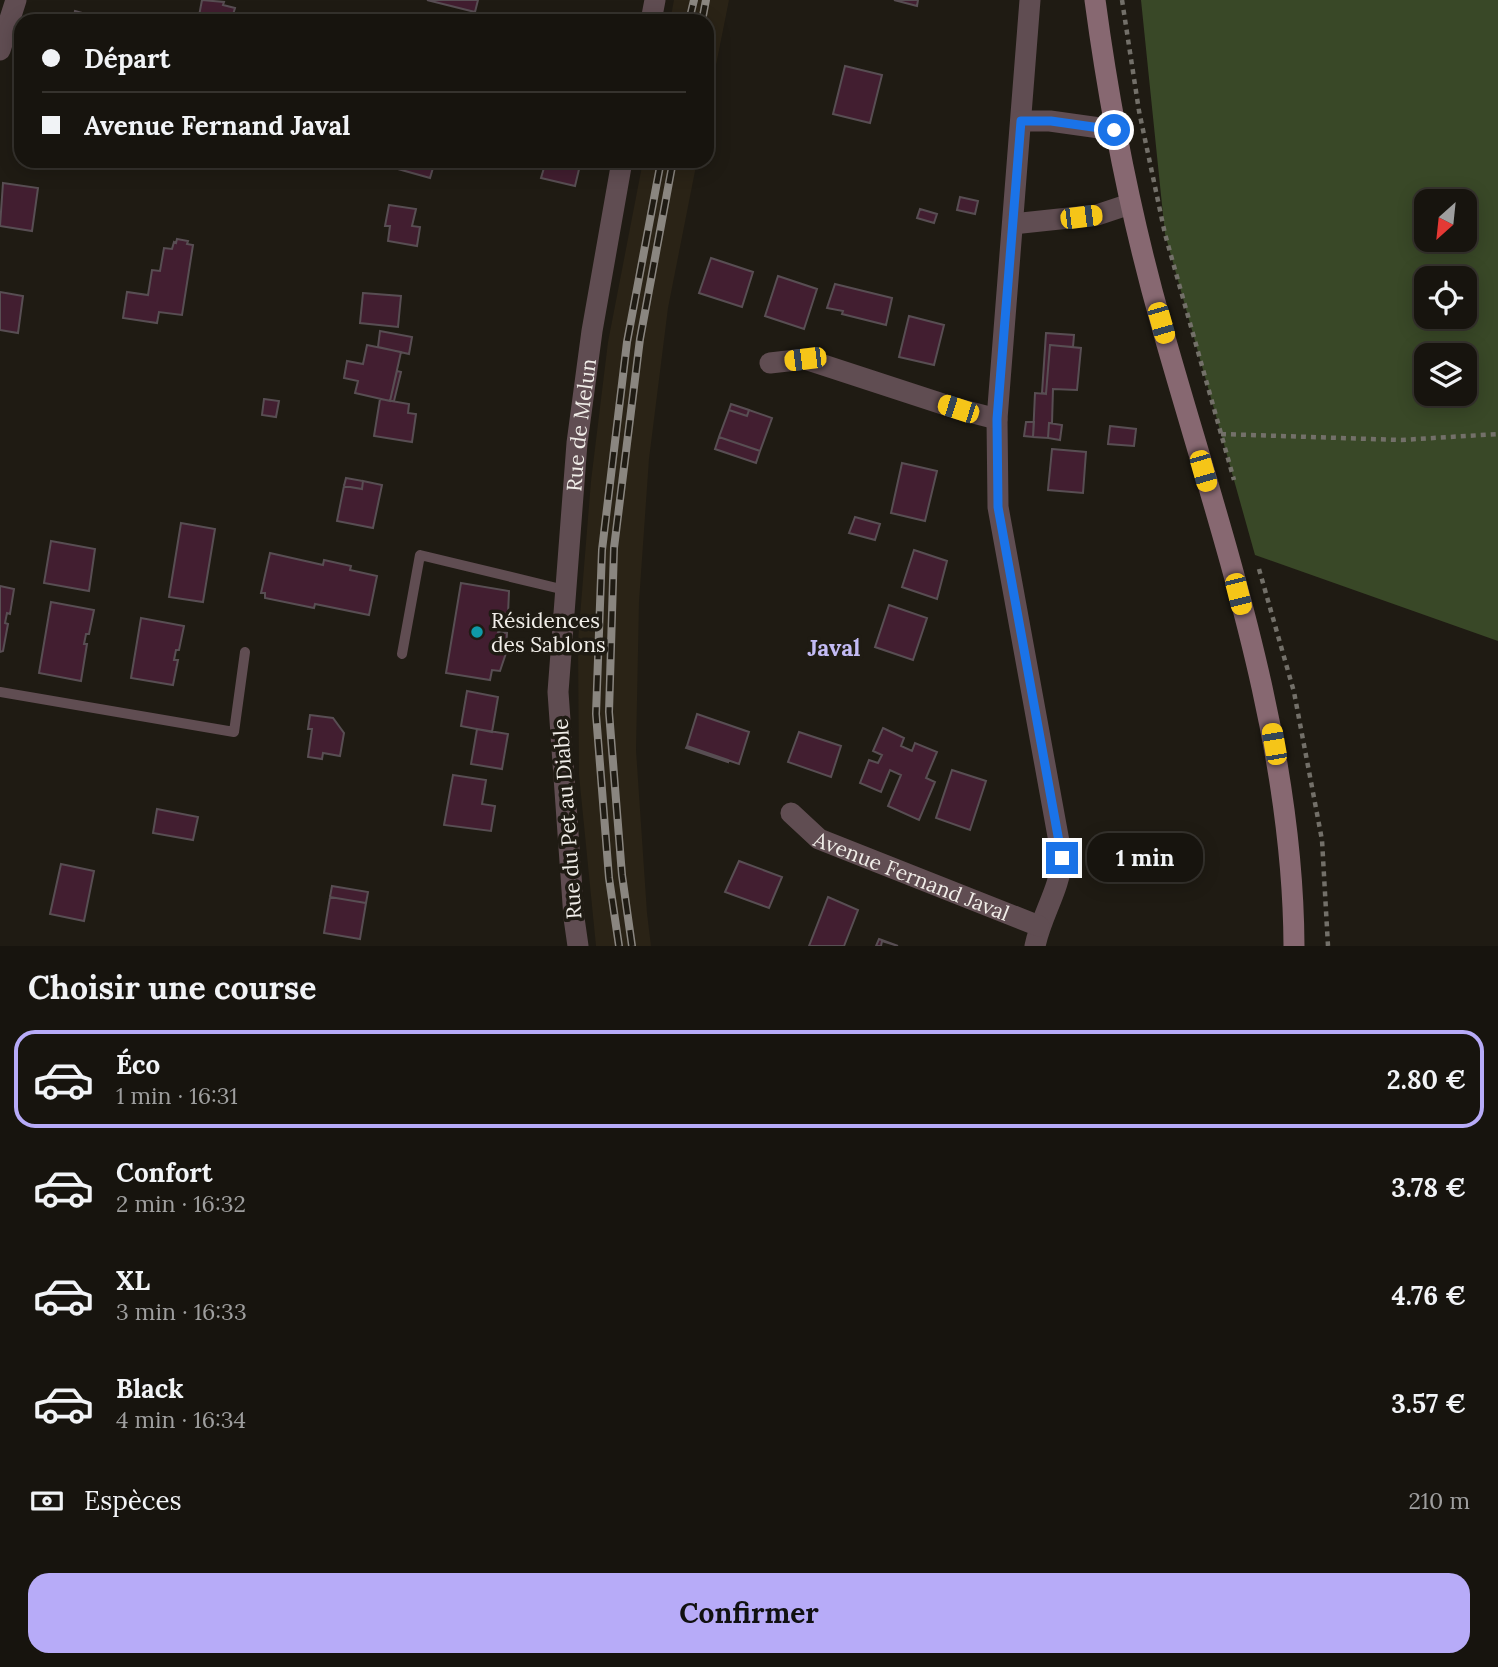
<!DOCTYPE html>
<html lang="fr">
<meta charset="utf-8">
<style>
:root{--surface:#17140e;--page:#201d17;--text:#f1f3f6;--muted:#9e9e9e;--line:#36332e;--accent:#b7abf8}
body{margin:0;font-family:Lora,serif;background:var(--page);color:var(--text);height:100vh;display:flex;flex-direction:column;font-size:26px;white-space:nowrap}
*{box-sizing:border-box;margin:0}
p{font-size:23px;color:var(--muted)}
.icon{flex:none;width:38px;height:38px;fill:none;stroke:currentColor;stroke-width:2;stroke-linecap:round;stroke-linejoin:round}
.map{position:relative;height:946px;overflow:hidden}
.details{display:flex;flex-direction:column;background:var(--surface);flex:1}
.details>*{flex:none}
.guide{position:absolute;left:14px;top:14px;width:700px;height:154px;border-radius:21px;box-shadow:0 4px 18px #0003,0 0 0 2px var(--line);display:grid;align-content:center;height:154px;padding:0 28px;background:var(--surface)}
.needle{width:46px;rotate:207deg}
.buttons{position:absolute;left:1414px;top:189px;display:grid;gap:14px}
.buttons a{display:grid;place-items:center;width:63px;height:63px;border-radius:14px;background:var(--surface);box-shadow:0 4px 18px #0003,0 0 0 2px var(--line);font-size:35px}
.end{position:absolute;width:32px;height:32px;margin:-16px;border:9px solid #1a73e8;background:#fff;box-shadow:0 0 0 4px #fff}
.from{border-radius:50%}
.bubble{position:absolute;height:49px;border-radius:21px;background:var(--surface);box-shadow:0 4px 18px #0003,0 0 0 2px var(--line);font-size:23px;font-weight:800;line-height:49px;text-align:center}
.car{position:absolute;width:21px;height:42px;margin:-21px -10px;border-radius:9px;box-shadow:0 0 5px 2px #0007;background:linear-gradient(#f5c518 24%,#345 0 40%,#f5c518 0 76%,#345 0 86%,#f5c518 0)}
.guide b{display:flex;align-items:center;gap:24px;height:66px;font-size:26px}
.guide b+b{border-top:2px solid var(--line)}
.guide i{width:18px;height:18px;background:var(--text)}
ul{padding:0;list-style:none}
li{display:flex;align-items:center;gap:21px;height:98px;margin:0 14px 10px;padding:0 14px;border:4px solid transparent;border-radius:21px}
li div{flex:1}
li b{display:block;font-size:26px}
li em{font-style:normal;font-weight:800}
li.active{border-color:var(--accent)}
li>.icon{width:63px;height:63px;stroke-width:1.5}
h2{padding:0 28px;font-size:32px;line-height:84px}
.pay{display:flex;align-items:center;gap:18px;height:77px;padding:0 28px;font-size:26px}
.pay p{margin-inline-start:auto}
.primary-button{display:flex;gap:14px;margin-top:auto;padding:14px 28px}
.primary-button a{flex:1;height:80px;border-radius:21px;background:var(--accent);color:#111;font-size:28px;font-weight:800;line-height:80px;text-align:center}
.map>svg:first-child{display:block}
.built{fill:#2a2316}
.green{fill:#394827;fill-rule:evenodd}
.building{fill:#421e30;stroke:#584e53;stroke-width:2}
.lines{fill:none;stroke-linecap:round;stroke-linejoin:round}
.path{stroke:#737069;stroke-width:4.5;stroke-dasharray:5 5;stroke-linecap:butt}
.service{stroke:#604d52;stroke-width:10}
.minor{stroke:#604d52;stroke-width:21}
.secondary{stroke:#876871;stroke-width:21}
.rail-casing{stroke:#8a8680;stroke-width:8}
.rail{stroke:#1f1b13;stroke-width:5;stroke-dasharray:16;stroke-linecap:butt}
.route{stroke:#1a73e8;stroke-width:9}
.culture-dot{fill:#0f9aa8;stroke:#1f1b13;stroke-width:2.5}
.labels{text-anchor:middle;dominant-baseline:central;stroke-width:7;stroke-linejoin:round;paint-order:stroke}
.street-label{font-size:21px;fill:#f0ede8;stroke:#1f1b13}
.poi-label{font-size:21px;fill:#f0ede8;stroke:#1f1b13;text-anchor:start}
.neighbourhood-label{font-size:23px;font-weight:bold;fill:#c3bbf4;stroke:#1f1b13}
</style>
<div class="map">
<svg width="1498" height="946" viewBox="0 0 1498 946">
<rect width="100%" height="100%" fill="#1f1b13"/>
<path class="built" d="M674,0H729L707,110V21H670Z
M643,161H697L668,308L649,459L639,602L636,750L647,913L651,946H596L579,775L578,641L591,481L608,342Z"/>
<path class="green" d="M1141,0H1498V641L1255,555L1165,234ZM1426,201H1465V240H1426ZM1426,278H1465V317H1426ZM1426,355H1465V394H1426Z"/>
<path class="building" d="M202,0L224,2L223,5L235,8L231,21H198Z
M427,0H478L475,12Z
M894,0H918L917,6Z
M75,11L111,21H73Z
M845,66L882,75L870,123L833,114Z
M165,161H195L194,166Z
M401,161H435L430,178L398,169Z
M546,161H581L575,186L541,178Z
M3,183L38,188L32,231L0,226Z
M960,197L978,201L975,214L957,210Z
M389,205L416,209L412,226L420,227L417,246L388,241L390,226H385Z
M920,209L937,214L934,223L917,218Z
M177,239L188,241L187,244L193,245L182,315L159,312L157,323L123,318L127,292L148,295L152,270L160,271L164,248L172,249L174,242L176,243Z
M711,258L753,272L742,307L699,293Z
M778,276L817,289L804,329L765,316Z
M835,284L892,298L886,325L842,314L843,311L827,308Z
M0,292L23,296L18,333L0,330Z
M363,293L401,296L398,327L360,323Z
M909,316L944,325L934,365L899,357Z
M380,331L412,337L409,354L378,347Z
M1046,333L1074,335L1073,347L1050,345L1046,394L1042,393Z
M367,345L401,352L390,401L355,393L358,381L344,378L347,361L363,364Z
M1050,345L1081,348L1077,390L1053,389L1052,423H1049L1048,438L1033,437L1035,393L1046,394Z
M397,371L401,372L394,401H390Z
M264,399L279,401L276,417L262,415Z
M380,399L409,404L408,413L416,414L412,442L374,436Z
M731,404L749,410L747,416L729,410Z
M729,410L747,416L749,410L772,418L760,451L719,437Z
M1026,422H1034L1033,437L1024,436Z
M1049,423L1062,425L1060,440L1048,438Z
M1110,426L1136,429L1134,446L1108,444Z
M719,437L760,451L756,463L715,449Z
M1052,449L1086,452L1083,493L1048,490Z
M902,463L937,471L925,521L891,513Z
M346,478L363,481L362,489L344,486Z
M363,481L382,485L373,528L337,521L344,486L362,489Z
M855,517L880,524L875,540L849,533Z
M181,523L215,529L203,602L169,597Z
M51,541L95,549L89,591L44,583Z
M914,550L947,561L937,599L902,587Z
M270,553L323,565L324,560L351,566L350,570L377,576L369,615L315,604L314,608L265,598V593H261Z
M461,583L509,591L508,614L493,612L492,620L500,621L498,632L507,633L506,653L500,671L492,670L490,680L446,673Z
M0,586L14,589L10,614L7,613L5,623L8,624L3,651L0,652Z
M51,602L94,610L89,634H86L84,644H87L81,681L39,673Z
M889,605L927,618L913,660L875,647Z
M141,618L184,626L179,650H176L174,660H178L173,685L131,678Z
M467,691L498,697L492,732L461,726Z
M697,714L749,732L739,764L687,746Z
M310,715L333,718L344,733L340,756L323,753L322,759L308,757L312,729H308Z
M883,728L904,738L901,746L912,751L915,743L937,752L926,778L935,782L919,820L888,806L901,775L890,770L881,792L860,783L869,760L878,763L882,755L873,751Z
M477,729L508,734L502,769L471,764Z
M799,732L841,746L831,777L788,762Z
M687,746L728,760V762L686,748Z
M952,770L986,781L970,830L936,818Z
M453,775L486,780L482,804L495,806L491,831L444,825Z
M157,809L198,817L193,840L153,833Z
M739,861L782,877L769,908L725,892Z
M61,864L94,871L84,921L50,914Z
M332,886L368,892L366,903L330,897Z
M330,897L366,903L360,939L324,933Z
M828,897L858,910L844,946H809Z
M879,939L898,946L882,941L881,946H876Z"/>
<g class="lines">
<path class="path" d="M1122,0L1139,111L1165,234L1234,480
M1221,434L1401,440L1498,434
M1259,569L1294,692L1322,840L1328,946"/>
<path class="service" d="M402,654L420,555L565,590
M0,692L234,732L245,652"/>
<g class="minor">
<path d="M1030,0L997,419L998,507L1062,858C1060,889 1041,916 1035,946"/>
<path d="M651,21L655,0"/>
<path d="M0,50L16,0"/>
<path d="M1021,121H1050L1114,130"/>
<path d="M1013,224L1097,215L1130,204"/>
<path d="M770,363L805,359L958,409L997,419"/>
<path id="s1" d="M791,813L819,839L1039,926"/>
<path id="s2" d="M578,946L574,918L558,692L577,443L592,331L622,161"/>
</g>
<path class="secondary" d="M1095,0C1110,112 1131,218 1162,327C1219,529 1293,733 1294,946"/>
<defs>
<path id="rail" d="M689,21L694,0
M702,21L706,0
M619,946L609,878L596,714L602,550L627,342L661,161
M632,946L622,875L609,712L614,548L640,339L673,161"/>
</defs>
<use href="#rail" class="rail-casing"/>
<use href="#rail" class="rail"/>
</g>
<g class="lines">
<path class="route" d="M1062,858L998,507L997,419L1021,121H1051L1114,130"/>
</g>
<circle class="culture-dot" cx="477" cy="632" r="7"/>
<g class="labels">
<g class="street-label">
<text stroke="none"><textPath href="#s2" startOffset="523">Rue de Melun</textPath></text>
<text transform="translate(567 819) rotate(-94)">Rue du Pet au Diable</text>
<text stroke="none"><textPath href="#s1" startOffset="138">Avenue Fernand Javal</textPath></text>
</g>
<g class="poi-label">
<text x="491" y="620">Résidences<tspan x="491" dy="24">des Sablons</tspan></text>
</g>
<g class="neighbourhood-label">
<text x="834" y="647">Javal</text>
</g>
</g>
</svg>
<div class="buttons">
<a><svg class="needle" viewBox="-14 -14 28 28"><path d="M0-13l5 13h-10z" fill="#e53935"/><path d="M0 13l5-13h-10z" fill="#9e9e9e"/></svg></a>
<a><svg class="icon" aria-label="locate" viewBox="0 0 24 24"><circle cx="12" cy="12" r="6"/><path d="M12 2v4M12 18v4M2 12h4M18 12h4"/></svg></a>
<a><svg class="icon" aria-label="layers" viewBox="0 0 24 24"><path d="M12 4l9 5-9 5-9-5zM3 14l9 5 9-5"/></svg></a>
</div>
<i class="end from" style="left:1114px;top:130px"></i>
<i class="end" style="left:1062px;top:858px"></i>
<div class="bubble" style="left:1087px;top:833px;width:116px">1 min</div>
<i class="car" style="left:1081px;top:217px;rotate:83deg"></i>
<i class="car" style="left:1161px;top:323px;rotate:164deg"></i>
<i class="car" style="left:805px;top:359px;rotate:263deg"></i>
<i class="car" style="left:958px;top:409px;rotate:288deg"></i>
<i class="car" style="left:1203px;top:471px;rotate:164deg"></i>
<i class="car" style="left:1238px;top:594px;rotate:166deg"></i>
<i class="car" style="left:1274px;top:744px;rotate:350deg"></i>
<div class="guide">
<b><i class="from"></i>Départ</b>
<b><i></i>Avenue Fernand Javal</b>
</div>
</div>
<section class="details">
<h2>Choisir une course</h2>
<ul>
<li class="active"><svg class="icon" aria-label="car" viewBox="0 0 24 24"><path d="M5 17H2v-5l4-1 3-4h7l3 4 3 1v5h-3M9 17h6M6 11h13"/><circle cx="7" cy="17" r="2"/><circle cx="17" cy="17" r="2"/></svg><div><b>Éco</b><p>1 min · 16:31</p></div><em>2.80 €</em></li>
<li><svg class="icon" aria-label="car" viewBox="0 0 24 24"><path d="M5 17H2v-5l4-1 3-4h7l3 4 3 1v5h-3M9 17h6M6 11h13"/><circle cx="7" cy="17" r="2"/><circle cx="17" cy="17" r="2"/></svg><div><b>Confort</b><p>2 min · 16:32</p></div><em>3.78 €</em></li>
<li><svg class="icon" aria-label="car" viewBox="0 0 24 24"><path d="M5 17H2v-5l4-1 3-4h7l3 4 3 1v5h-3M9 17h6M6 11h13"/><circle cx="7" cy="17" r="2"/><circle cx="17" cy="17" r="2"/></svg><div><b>XL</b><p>3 min · 16:33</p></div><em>4.76 €</em></li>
<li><svg class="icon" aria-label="car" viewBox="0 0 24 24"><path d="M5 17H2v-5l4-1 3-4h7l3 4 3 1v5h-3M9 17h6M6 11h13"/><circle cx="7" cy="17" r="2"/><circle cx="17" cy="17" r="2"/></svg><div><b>Black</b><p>4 min · 16:34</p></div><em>3.57 €</em></li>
</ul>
<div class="pay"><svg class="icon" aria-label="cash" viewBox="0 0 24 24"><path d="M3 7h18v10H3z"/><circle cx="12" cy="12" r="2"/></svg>Espèces<p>210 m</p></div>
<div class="primary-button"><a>Confirmer</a></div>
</section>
